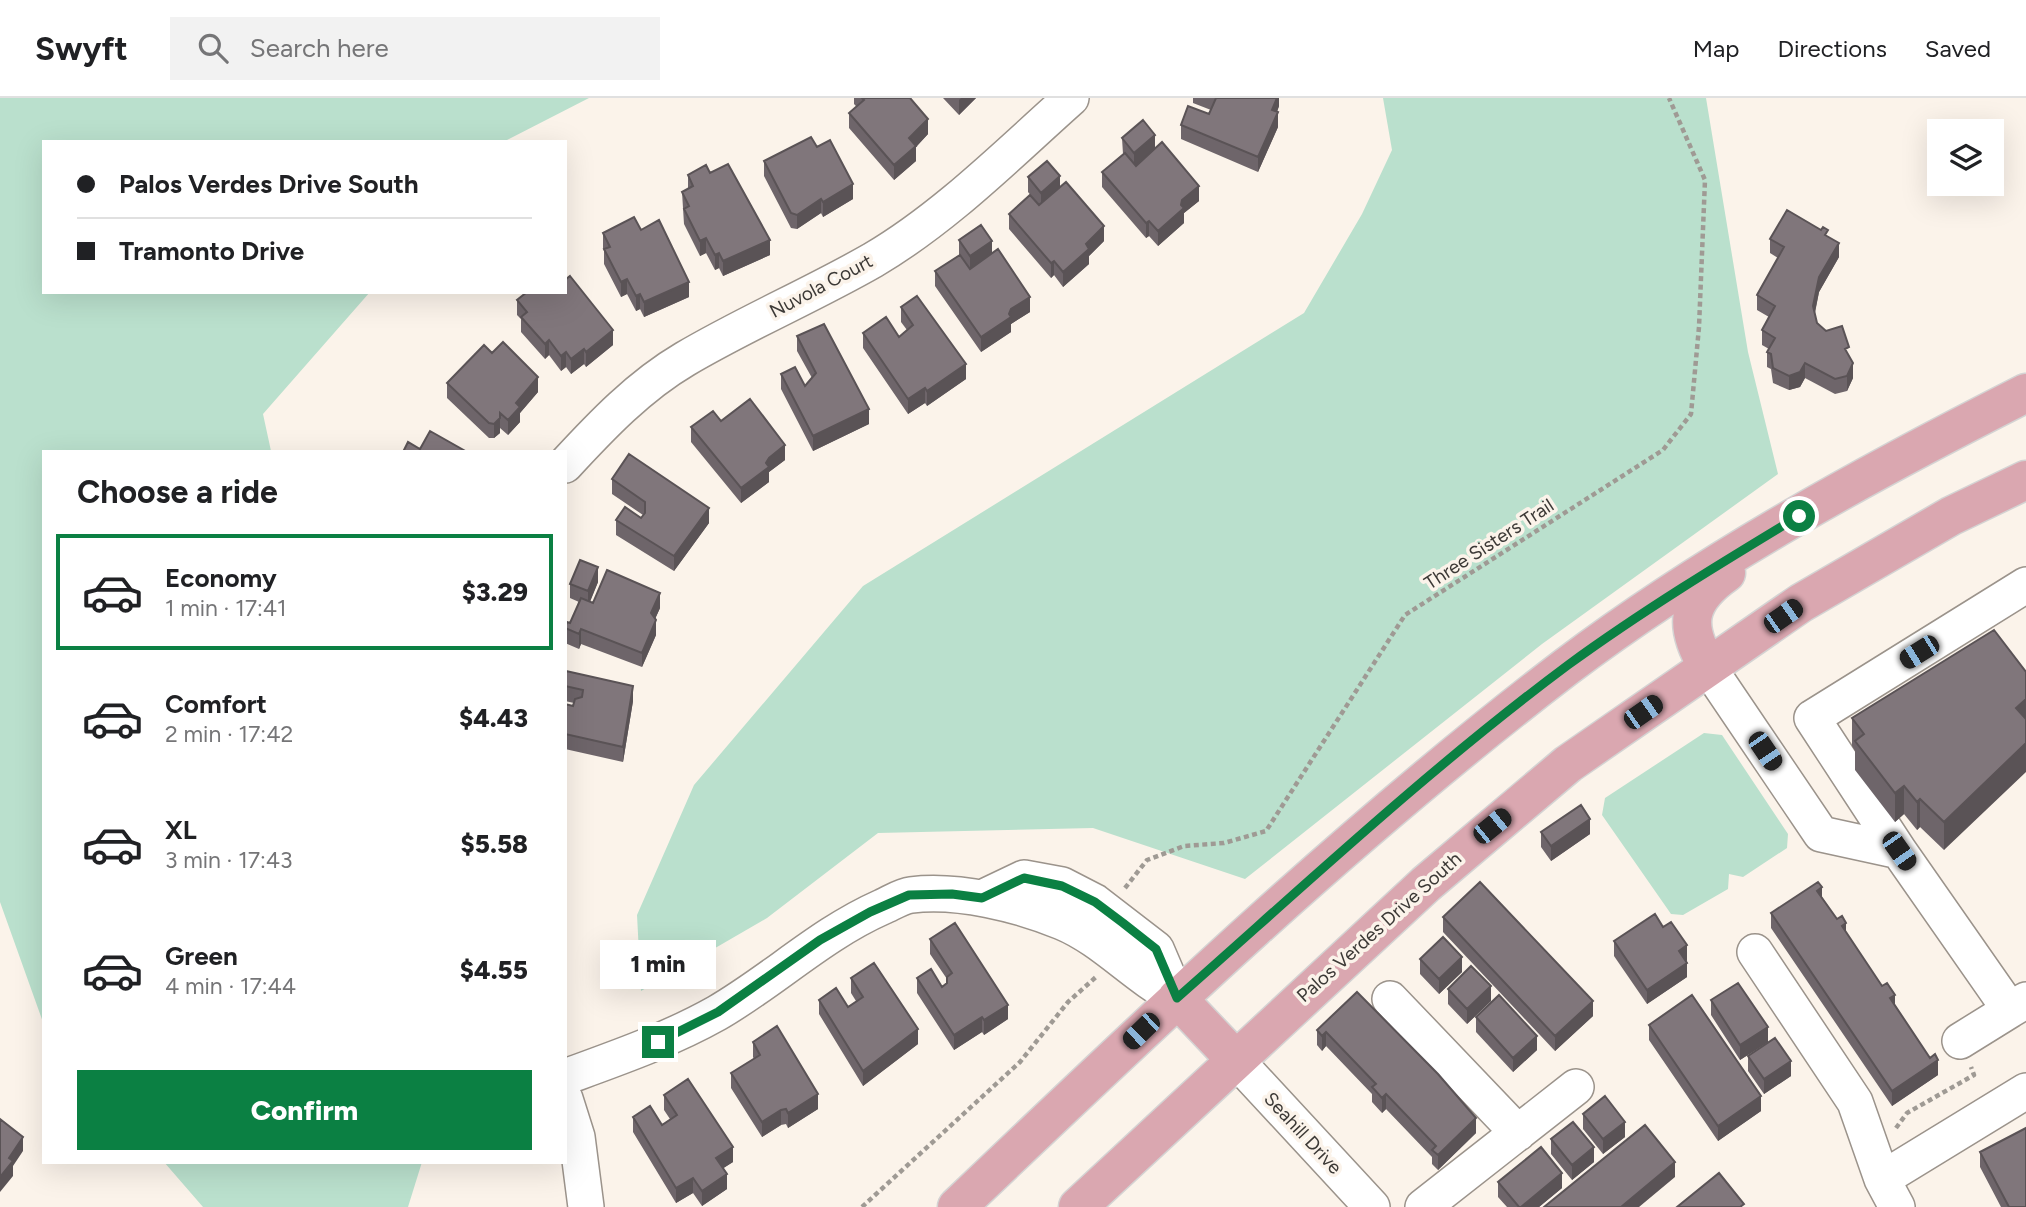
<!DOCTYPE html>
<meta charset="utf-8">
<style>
:root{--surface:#fff;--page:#f2f2f2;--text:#202124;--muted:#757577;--line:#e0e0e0;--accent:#0b8043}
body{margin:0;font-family:Figtree,sans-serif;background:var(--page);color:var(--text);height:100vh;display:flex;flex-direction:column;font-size:26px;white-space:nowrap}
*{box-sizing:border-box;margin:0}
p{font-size:23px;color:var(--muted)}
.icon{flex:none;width:38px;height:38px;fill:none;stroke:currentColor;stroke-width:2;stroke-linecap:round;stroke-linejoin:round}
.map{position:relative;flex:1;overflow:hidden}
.panel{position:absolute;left:42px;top:352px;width:525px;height:714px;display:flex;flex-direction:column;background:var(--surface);border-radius:0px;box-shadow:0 7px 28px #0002}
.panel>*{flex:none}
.guide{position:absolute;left:42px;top:42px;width:525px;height:154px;border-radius:0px;box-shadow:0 7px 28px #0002;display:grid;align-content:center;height:154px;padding:0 35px;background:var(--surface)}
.buttons{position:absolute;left:1927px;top:21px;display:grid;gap:14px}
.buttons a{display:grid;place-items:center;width:77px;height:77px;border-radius:0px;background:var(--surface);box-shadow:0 7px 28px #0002;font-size:35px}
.end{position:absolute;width:32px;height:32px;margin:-16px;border:9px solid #0b8043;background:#fff;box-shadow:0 0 0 4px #fff}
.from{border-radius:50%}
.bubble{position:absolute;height:49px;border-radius:0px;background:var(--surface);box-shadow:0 7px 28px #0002;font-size:23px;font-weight:800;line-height:49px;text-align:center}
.car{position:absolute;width:21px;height:42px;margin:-21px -10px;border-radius:9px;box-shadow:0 0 5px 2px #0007;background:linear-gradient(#222 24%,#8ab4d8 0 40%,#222 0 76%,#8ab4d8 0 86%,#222 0)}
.guide b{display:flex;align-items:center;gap:24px;height:66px;font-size:26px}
.guide b+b{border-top:2px solid var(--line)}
.guide i{width:18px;height:18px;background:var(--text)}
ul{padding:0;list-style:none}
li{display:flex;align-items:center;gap:21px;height:116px;margin:0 14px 10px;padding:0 21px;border:4px solid transparent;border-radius:0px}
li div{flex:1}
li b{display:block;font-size:26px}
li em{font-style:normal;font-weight:800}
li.active{border-color:var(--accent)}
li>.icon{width:63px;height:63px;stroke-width:1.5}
h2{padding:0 35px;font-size:32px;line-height:84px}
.action{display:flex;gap:14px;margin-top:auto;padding:14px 35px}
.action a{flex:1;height:80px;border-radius:0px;background:var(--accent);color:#fff;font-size:28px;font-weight:800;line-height:80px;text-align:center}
header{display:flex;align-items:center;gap:42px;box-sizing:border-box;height:98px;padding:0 35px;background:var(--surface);border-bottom:2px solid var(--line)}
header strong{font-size:33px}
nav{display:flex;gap:38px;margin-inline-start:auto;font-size:24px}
.search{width:490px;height:63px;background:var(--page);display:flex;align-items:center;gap:18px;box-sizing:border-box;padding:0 24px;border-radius:0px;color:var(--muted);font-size:26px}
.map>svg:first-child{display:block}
.green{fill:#bae0cd}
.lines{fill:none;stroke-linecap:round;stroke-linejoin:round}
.minor-casing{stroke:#9b938b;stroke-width:38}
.major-casing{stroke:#d4d3d3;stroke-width:41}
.path{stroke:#9f9a94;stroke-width:4.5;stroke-dasharray:5 3.5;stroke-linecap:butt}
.minor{stroke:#fff;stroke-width:35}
.major{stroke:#daa7b0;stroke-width:38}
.wall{fill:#6e656a}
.shaded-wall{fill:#5a5356}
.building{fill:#80767b;stroke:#5a5356;stroke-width:2}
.route{stroke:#0b8043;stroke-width:9}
.labels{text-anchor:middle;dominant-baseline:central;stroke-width:7;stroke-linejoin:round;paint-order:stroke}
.street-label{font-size:19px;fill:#3c3936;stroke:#fbf3ea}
</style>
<header>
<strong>Swyft</strong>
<div class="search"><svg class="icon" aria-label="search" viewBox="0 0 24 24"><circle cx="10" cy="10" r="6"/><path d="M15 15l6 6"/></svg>Search here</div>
<nav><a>Map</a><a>Directions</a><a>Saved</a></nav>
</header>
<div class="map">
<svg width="2026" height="1109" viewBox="0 0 2026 1109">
<rect width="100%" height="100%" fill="#fbf3ea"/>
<path class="green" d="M0,0H589L503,44H44V194H370L263,316L271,353L44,354V927L0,804Z
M1383,0H1706L1748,254L1778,376L1542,546L1245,781L1093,730L878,735L767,820L641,893L637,817L694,687L863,488L1304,215L1362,116L1392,52Z
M1704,635L1722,637L1788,736L1787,750L1743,779L1729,776L1728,791L1683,817L1671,816L1602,717L1605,700Z
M164,1064H422L408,1109H203Z"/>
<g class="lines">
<defs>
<path id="minor" d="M565,367C601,328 639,288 685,261C746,225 812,197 873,162C946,119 1008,56 1071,0
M1708,569L1821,736L1899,753L2010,912L2026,902
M1899,753L1812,620L2026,487
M982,800L1024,780L1062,787L1095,804L1156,851L1177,900
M1755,854L1855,1004L1882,1081L1897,1109
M1390,901L1518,1035
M1960,943L2010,912
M1235,961L1372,1109
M565,979C617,960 669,942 717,915C774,882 821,836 882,809C891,805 902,798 911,797C958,791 1018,806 1062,824C1105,842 1135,879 1177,900
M565,1001L577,1039L586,1109
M1882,1081L2026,993
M1423,1109L1576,989"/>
<path id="major" d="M1708,569C1684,529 1685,504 1726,475
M1177,900L1235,961
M957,1109C1153,922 1350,734 1566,569C1708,462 1868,375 2026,295
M1078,1109L1426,786L1568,666L1801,505L1951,418L2026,382"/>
</defs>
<use href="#minor" class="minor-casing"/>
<use href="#major" class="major-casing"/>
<path class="path" d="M1125,790L1147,762L1184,748L1224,745L1266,733L1405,517L1663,352L1691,316L1699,229L1705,82L1669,0
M1896,1030L1907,1015L1974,977L1971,969
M862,1109L1020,964L1068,904L1096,879"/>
<use href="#minor" class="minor"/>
<use href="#major" class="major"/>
</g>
<path class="wall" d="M854,0H911L928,36L916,49V63L894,82L849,30V15L857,9L854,6Z
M943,0H976L959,17Z
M1193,0H1279V8L1277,14L1278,29L1258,74L1181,41V27L1209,16L1211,12L1193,5Z
M1122,40L1155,50L1199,103L1184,115V125L1158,148L1149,138L1146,140L1102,89V74L1123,56Z
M817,49L853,101L823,119L821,115L797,131L791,130L764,78V63Z
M710,75L770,157L723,178L719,170L715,172L706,155L700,158L684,126L682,94L688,91V77Z
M1028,79L1060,89L1104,143L1089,158V166L1063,189L1054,177L1051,180L1009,131V116L1039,107L1028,94Z
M641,132L689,199L644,219L640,211L636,213L627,196L621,199L604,166V153L603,150V135Z
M1828,138L1839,159L1819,194L1815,215L1817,225L1849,258L1853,280L1847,293L1835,296L1805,280L1800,289L1789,292L1773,285L1771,271L1767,269V254L1769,251L1762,247V232L1769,219L1757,212V197L1778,160L1770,155V141Z
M959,142L992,155L1030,214L1011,226V234L981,254L935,188V173L959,157Z
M517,202L613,247L586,269L584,266L571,276L566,269L561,273L549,257L545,261L521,234V221L517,217Z
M901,209L966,281L927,308L925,305L908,316L863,250V235L899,239L907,232L901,224Z
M797,238L869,326L813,353L781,291V276L805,288L812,280L797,253Z
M492,255L538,294L520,315V324L508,337L500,330V335L494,340H489L447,300V285Z
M721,323L785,362L769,374V384L741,405L691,344V329Z
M612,381L709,425L674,473L616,437V422L641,420L643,417L612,396Z
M598,484L590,504L593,505L660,510L655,521L656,537L642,569L581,546L579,551L565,545V527L570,525L579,504L570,500V486Z
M1994,532L1944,752L1920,729L1917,732L1904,716L1895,724L1855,672V653L1852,648V620Z
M565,576L633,603L623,664L565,651V606L573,608L574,605L565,603Z
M1541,734L1590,736L1551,763L1541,749Z
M1822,799L1895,907L1938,977L1892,1008L1771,830V815Z
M1443,819L1593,918L1555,953L1443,834Z
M930,841L1008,921L984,937L982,934L954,952L917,895V880L942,889L947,885V881L930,856Z
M1614,843L1687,862V879L1647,906L1614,858Z
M1420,861L1462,874L1439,896L1420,876Z
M851,880L918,946L863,988L819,916V902L848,909L856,903L851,895Z
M1448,891L1491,903L1467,926L1448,906Z
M1357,894L1476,1035L1438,1072L1432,1066V1059L1386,1011L1382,1015L1372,1004V996L1326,948L1322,953L1317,947V932Z
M1711,902L1768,944L1740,962L1711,917Z
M1476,919L1537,952L1513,974L1476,934Z
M1649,927L1761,1013L1718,1043L1649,942Z
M753,944L818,1011L788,1030L786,1026L781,1027L762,1039L731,990V975L754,961L753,959Z
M1748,958L1791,978L1764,996L1748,973Z
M664,997L733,1064L723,1070L727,1091L702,1108L693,1095L676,1105L633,1034V1019L662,1027L670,1021L664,1012Z
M1583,1016L1625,1039L1603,1056L1583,1031Z
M1551,1041L1594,1064L1572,1082L1551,1056Z
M1980,1054L2026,1109H2001L1980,1069Z
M1498,1084L1562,1090L1539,1109H1507L1498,1099Z"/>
<path class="shaded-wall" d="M961,0H976L959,17V2Z
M1277,0H1279V8L1272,27V12Z
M1278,14V29L1258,74V59Z
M928,21V36L916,49V63L894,82V67L909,40Z
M1155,37V52L1134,69V55Z
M1060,78V93L1041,109V95Z
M853,86V101L823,119V104Z
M1199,88V103L1184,115V125L1158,148V133L1182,102Z
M821,101V115L797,131V117Z
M1149,123V138L1146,140V125Z
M1104,128V143L1089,158V166L1063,189V174L1086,146Z
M706,140V155L700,158V143Z
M770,142V157L723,178V163Z
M992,143V158L970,173V158Z
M1839,145V159L1819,194L1813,223V208L1819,179Z
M719,155V170L715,172V157Z
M1054,163V177L1051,180V165Z
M627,181V196L621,199V184Z
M689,184V199L644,219V204Z
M640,196V211L636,213V198Z
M1030,199V214L1011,226V234L981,254V239L1009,216L1011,211Z
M613,232V247L586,269V254Z
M549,242V257L545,261V246Z
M584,251V266L571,276V261Z
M566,254V269L561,273V258Z
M1805,265V280L1800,289L1789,292V278Z
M1853,265V280L1847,293V278Z
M966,266V281L927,308V293Z
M538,279V294L520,315V324L508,337V322L516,305Z
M925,290V305L908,316V301Z
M869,311V326L813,353V338Z
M500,320V335L494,340V326Z
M785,347V362L769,374V384L741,405V390L766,365L769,360Z
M709,410V425L674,473V458Z
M598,469V484L588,508V493Z
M660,495V510L651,530V515Z
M656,522V537L642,569V555Z
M581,531V546L579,551V536Z
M633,588V603L623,664V649Z
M2026,601V629L2016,610Z
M2026,645V674L1944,752V724Z
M1904,688V716L1895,724V695Z
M1920,701V729L1917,732V704Z
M1590,721V736L1551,763V748Z
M1822,789V804L1817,793Z
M1846,825V840L1842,828Z
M1687,847V862L1679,868V853Z
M1462,859V874L1439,896V881Z
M1687,865V879L1647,906V892Z
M1491,888V903L1467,926V911Z
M1895,897V912L1890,900Z
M1593,903V918L1555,953V938Z
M1008,907V921L984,937V922Z
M982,919V934L954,952V937Z
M1768,929V944L1740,962V947Z
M918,931V946L863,988V973Z
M1326,934V948L1322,953V938Z
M1537,938V952L1513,974V960Z
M1938,962V977L1892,1008V993Z
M1791,963V978L1764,996V981Z
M818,996V1011L788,1030V1015Z
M1386,996V1011L1382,1015V1000Z
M1761,998V1013L1718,1043V1028Z
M781,1012V1027L762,1039V1024Z
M1476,1020V1035L1438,1072V1057Z
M1625,1024V1039L1603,1056V1041Z
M23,1039V1053L13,1068V1078L0,1094V1079L9,1060Z
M733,1049V1064L716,1075V1060Z
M1594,1049V1064L1572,1082V1067Z
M1675,1064V1079L1639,1109H1621Z
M1562,1075V1090L1539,1109H1521Z
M727,1076V1091L702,1108V1093Z
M693,1080V1095L676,1105V1090Z"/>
<path class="building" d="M862,0H910L928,21L909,40L916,48L894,67L849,15L864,2Z
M1216,0H1277L1272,12L1278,14L1258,59L1181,27L1188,8L1209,16Z
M1143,22L1155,37L1134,55L1122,40Z
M811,39L817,49L830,42L853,86L823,104L821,101L797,117L791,115L764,63Z
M1162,44L1199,88L1182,102L1181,107L1184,110L1158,133L1149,123L1146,125L1102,74L1125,55L1136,68Z
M1047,63L1060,78L1041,95L1028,79Z
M728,66L770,142L723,163L719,155L715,157L706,140L700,143L684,111L689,108L682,94L693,88L688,77L706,67L710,75Z
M1066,84L1104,128L1086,146L1089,151L1063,174L1054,163L1051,165L1009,116L1030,97L1039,107Z
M1787,112L1821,132L1823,129L1828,132L1825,137L1839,145L1819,179L1813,208L1817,225L1826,233L1842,228L1849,249L1845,251L1853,265L1847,278L1835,281L1805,265L1800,274L1789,278L1773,270L1771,256L1767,254L1775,240L1762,232L1775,208L1757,197L1784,149L1770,141Z
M634,119L641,132L659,122L689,184L644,204L640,196L636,198L627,181L621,184L604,151L610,149L603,135Z
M981,127L992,143L970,158L959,142Z
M998,151L1030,199L1011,211L1009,216L1011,219L981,239L935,173L960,157L970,171Z
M570,178L613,232L586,254L584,251L571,261L566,254L561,258L549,242L545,246L521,219L527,214L517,202L527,194H565V182Z
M917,198L966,266L927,293L925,290L908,301L863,235L886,219L899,239L913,227L901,209Z
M824,226L869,311L813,338L781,276L795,269L805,288L816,275L797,238Z
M503,244L538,279L516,305L520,309L508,322L500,315V320L494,326L489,325L447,285L484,247L492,255Z
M750,301L785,347L769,360L766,365L769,369L741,390L691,329L713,313L721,323Z
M430,333L467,354H403L408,344L420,351Z
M629,356L709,410L674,458L616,422L625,409L641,420L645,415V404L612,381Z
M580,462L598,469L588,493L570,486Z
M607,472L660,495L651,515L656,522L642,555L581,531L579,536L565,530L567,524L570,525L581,500L593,505Z
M1994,532L2026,574V601L2016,610L2026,621V645L1944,724L1920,701L1917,704L1904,688L1895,695L1855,643L1864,636L1852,620Z
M566,573L633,588L623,649L565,636V606L573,608L575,601L582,599L583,592L565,588Z
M1581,707L1590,721L1551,748L1541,734Z
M1480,784L1593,903L1555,938L1443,819Z
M1818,784L1822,789L1817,793L1837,821L1842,818L1846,825L1842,828L1882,888L1887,885L1895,897L1890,900L1930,960L1935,956L1938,962L1892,993L1771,815Z
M1655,816L1663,829L1671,824L1687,847L1679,853L1687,865L1647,892L1614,843Z
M955,825L1008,907L984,922L982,919L954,937L917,880L931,871L942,889L947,885V879L952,875L930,841Z
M1443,839L1462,859L1439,881L1420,861Z
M874,865L918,931L863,973L819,902L836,890L848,909L863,899L851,880Z
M1471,868L1491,888L1467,911L1448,891Z
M1738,885L1768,929L1740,947L1711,902Z
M1357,894L1438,976L1476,1020L1438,1057L1432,1052L1436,1048L1386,996L1382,1000L1372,989L1376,986L1326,934L1322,938L1317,932Z
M1499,897L1537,938L1513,960L1476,919Z
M1692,897L1761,998L1718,1028L1649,927Z
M777,928L818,996L788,1015L786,1011L781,1012L762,1024L731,975L760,957L753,944Z
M1775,940L1791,963L1764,981L1748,958Z
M688,981L733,1049L716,1060L727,1076L702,1093L693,1080L676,1090L633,1019L650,1008L662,1027L677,1017L664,997Z
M1605,998L1625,1024L1603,1041L1583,1016Z
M0,1021L23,1039L9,1060L13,1063L0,1079Z
M1573,1024L1594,1049L1572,1067L1551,1041Z
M1645,1027L1675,1064L1621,1109H1544Z
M2026,1030V1109H2009L1980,1054Z
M1541,1049L1562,1075L1521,1109H1519L1498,1084Z
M1719,1075L1744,1106L1740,1109H1677Z"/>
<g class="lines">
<path class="route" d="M658,944L718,914L820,842L870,814L909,797L952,796L982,800L1024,780L1062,788L1095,804L1123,825L1156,851L1177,900C1305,787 1431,669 1568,567C1642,513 1721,465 1799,418"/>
</g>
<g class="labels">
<g class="street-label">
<text transform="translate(821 188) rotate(-28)">Nuvola Court</text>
<text transform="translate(1489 446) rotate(-33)">Three Sisters Trail</text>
<text transform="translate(1379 829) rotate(-42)">Palos Verdes Drive South</text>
<text transform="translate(1303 1035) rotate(47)">Seahill Drive</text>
</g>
</g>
</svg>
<div class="buttons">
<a><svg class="icon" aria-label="layers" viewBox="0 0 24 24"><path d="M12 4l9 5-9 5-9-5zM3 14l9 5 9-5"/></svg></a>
</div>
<i class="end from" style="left:1799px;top:418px"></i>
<i class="end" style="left:658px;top:944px"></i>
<div class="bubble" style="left:600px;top:842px;width:116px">1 min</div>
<i class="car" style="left:1783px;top:518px;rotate:55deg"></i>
<i class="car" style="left:1919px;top:554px;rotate:238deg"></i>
<i class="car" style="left:1643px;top:614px;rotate:55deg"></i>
<i class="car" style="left:1765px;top:653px;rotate:146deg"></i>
<i class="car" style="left:1492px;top:728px;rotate:51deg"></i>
<i class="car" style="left:1899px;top:753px;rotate:145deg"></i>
<i class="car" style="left:1141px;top:933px;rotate:226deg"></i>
<div class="guide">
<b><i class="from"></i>Palos Verdes Drive South</b>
<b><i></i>Tramonto Drive</b>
</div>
<section class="panel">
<h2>Choose a ride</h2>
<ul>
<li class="active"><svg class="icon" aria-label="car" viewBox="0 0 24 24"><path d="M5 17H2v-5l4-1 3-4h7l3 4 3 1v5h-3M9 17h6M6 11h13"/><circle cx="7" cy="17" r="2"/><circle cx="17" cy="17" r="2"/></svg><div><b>Economy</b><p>1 min · 17:41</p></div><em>$3.29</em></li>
<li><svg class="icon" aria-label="car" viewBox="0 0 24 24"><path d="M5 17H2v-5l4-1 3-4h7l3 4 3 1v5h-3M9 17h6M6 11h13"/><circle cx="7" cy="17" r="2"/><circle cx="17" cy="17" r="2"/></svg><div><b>Comfort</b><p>2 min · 17:42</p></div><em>$4.43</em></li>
<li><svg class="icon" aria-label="car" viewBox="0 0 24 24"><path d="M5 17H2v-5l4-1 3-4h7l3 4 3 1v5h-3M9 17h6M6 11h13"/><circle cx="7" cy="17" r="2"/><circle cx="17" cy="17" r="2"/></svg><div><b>XL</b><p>3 min · 17:43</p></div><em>$5.58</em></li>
<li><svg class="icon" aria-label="car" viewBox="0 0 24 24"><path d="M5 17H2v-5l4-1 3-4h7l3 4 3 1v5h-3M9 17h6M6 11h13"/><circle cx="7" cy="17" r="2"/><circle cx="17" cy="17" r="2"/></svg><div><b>Green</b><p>4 min · 17:44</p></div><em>$4.55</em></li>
</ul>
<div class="action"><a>Confirm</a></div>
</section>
</div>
